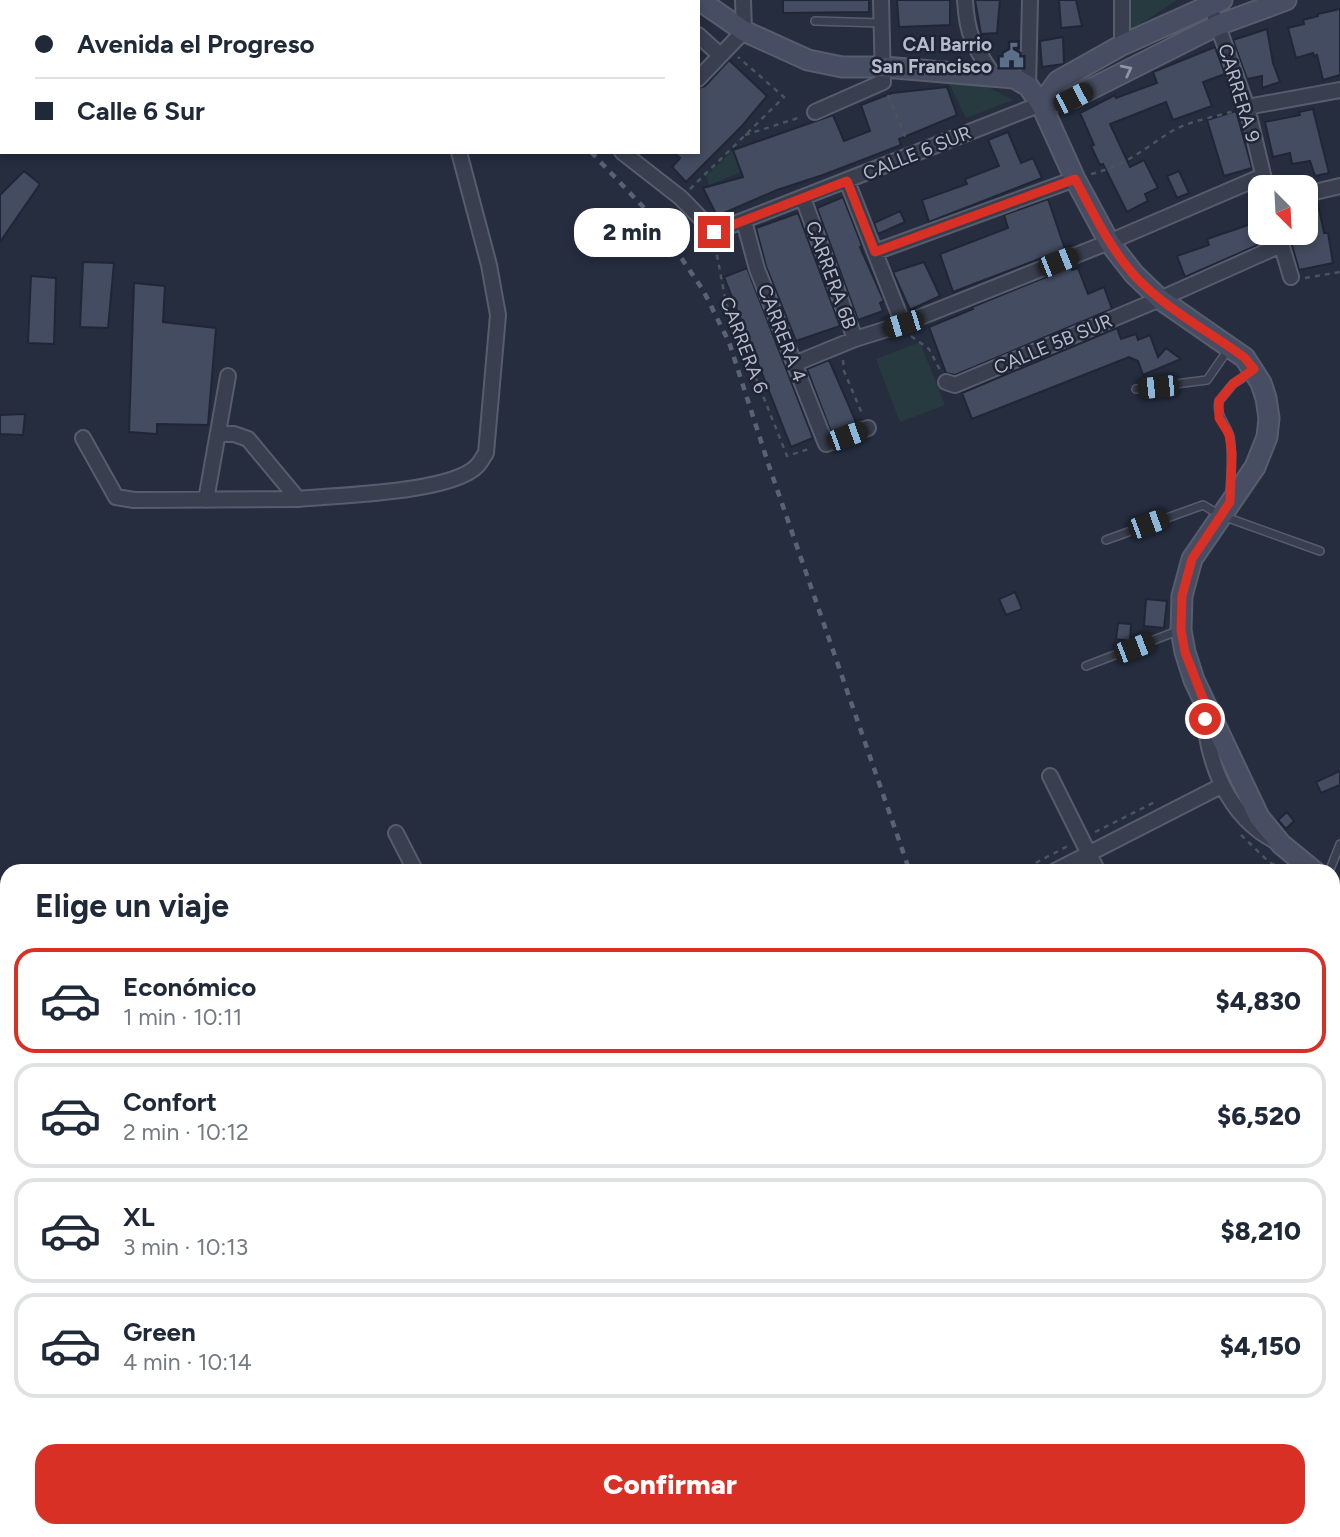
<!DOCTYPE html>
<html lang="es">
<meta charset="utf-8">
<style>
:root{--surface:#fff;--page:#f6f6f7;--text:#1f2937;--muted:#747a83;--line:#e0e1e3;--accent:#d93025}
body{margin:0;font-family:Figtree,sans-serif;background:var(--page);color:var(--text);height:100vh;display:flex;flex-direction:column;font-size:26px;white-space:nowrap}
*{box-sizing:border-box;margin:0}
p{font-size:23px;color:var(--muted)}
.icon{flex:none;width:38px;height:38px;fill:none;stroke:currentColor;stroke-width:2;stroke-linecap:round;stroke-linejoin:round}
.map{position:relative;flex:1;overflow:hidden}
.details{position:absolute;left:0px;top:864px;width:1340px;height:674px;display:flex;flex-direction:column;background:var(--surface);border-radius:21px 21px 0 0;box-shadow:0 4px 10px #0003}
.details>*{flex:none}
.top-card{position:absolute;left:0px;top:0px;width:700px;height:154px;box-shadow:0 4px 10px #0003;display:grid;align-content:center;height:154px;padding:0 35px;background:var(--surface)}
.needle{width:46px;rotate:156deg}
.tools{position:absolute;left:1248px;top:175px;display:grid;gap:14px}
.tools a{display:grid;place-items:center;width:70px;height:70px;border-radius:14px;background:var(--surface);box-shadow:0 4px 10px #0003;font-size:35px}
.end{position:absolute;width:32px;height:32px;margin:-16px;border:9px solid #d93025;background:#fff;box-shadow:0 0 0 4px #fff}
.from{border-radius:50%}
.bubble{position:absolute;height:49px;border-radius:21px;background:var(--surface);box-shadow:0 4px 10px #0003;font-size:23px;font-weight:800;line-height:49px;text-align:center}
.car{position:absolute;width:21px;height:42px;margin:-21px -10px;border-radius:9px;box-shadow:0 0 5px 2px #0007;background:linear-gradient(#222 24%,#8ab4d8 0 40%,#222 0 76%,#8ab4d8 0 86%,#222 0)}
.top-card b{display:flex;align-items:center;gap:24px;height:66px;font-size:26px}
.top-card b+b{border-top:2px solid var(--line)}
.top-card i{width:18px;height:18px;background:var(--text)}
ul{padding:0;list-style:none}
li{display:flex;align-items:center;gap:21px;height:105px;margin:0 14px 10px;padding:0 21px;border:4px solid var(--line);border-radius:21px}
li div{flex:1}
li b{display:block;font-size:26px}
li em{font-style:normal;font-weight:800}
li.current{border-color:var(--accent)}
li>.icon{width:63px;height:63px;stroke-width:1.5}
h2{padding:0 35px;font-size:32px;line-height:84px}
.cta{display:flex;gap:14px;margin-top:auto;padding:14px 35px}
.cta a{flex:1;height:80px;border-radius:21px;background:var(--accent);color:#fff;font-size:28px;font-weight:800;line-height:80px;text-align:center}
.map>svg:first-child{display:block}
.green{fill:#273a40}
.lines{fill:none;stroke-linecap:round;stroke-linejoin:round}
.stream{stroke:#394566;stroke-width:4.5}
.building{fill:#444c61;stroke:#202636;stroke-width:2}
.service-casing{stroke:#575d6d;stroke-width:10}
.minor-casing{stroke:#575d6d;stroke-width:18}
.secondary-casing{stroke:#575d6d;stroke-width:23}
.path{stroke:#45575d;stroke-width:2.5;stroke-dasharray:5 5;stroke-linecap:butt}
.service{stroke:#393f4f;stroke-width:7}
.minor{stroke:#393f4f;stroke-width:14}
.secondary{stroke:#474d62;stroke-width:19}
.rail{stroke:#5b6276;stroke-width:4.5;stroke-dasharray:7 7;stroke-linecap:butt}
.oneway{stroke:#8f94a6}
.route{stroke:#d93025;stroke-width:9}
.labels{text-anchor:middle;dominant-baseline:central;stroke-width:5;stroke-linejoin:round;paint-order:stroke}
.poi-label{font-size:19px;font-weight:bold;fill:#b6baca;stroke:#1e2434;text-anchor:end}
.street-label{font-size:19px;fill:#b6baca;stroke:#1e2434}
</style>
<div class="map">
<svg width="1340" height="1537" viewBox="0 0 1340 1537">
<rect width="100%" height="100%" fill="#252d3f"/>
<path class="green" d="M1130,0H1177L1131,30Z
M948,81L986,86L1013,100L966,118Z
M733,150L741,172L709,185L706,176Z
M920,342L945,405L900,422L876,359Z
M7,1349V1390L0,1377V1350Z
M0,1462L7,1476V1531H34L36,1537H0Z
M84,1531H198L201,1537H87Z"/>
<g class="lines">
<path class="stream" d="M0,1418L7,1432
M50,1531L52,1537"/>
</g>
<path class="building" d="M783,0H869V12L783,13Z
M897,0H950V25L899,27Z
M975,0H1000L997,33L981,34Z
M1059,0H1076L1082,26L1061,28Z
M1340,9V75L1323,80L1317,55L1314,56L1313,53L1296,58L1288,28L1304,24L1303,20L1318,16V14Z
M1267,29L1273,63L1280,82L1262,88V76L1247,79L1233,40Z
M1063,37L1064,64L1042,67L1040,41Z
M1215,47L1225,74L1203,82L1212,106L1173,120L1166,102L1110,124L1130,167L1144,160L1158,188L1145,194L1148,201L1127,212L1103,164L1100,165L1091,146L1094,145L1080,113L1115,95L1116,98L1157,83L1153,72Z
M729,60L767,96L742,126L686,182L672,167L680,158L673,152H698V88L705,86Z
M947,87L957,115L899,139L901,145L823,175L777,190L717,216L703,188L743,177L733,150L833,115L844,141L870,131L861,105L892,93Z
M1313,109L1329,173L1315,176L1310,161L1292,164L1290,153L1273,157L1265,122L1300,115L1299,112Z
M1236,111L1252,168L1224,176L1207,120Z
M1008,132L1021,163L1033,158L1042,178L929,222L922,200L967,184L965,179L999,166L988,140Z
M24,171L40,184L0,242V195Z
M1179,171L1189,193L1177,198L1167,176Z
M843,197L862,246L860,247L884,301L880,303L883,311L858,320L817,208Z
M1048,199L1065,249L953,292L940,254L1008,228L1004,215Z
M1318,204L1324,233H1328L1333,263L1299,270L1291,242L1310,236L1306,207Z
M900,211L905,222L878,234L874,223Z
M798,213L840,326L796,341L766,266L756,228Z
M1260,221V233H1267L1269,240L1185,277L1177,256L1209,245L1207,239Z
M83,262L114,263L108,328L80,327Z
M924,262L940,296L910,310L893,272Z
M1071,267L1072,270L1078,268L1088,294L1104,287L1112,309L955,375L946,373L929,327L973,309L972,307Z
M747,268L813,438L791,447L724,277Z
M31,276L56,278L54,344L28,343Z
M134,283L165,286L163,322L216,328L208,425L157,424V434L129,432Z
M1117,328L1121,339L1136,334L1138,340L1150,335L1158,357L1166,348L1181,359L1143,375L1138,361L1129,357L972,419L962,393Z
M829,360L856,422L831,432L807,369Z
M25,414L23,435L0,434V415Z
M1015,592L1022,609L1006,615L999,599Z
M1146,599L1167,601L1164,628L1144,626Z
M1118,623L1131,624L1130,641L1116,639Z
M1340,771V785L1321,793L1316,782Z
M1287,812L1294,821L1286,829L1278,820Z"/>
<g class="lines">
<defs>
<path id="service" d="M815,21L881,23
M1136,389L1207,380L1230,347
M1230,493C1231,475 1233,455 1230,437C1226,423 1216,417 1219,401L1233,384L1251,372
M1106,540L1203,505L1220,515L1320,551
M1086,666L1180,630
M1329,872L1340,844
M1334,1245L1340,1246
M1334,1304L1340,1302"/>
<path id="minor" d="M965,0C967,36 974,47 994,76
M1122,0V45
M628,2L629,0
M1215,18L1247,107L1266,187
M698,35L720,55
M698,79L744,31L743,0
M1028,86L1030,0
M1247,107L1340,90
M815,112L883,82L881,0
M0,133L2,132
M622,152L681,198L714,232L1041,104
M847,181L903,324
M1306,194L1340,186
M803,198L855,339
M744,221L757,269L826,444L868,428
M1278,233L1291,277
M875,252L1075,179
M794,364L855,339L903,324L1109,242L1263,176
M946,382L955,385L1160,299L1281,245
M218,434H234L248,439L298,499C337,495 451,493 477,466C481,462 483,457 486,453L498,315L489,265L459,152
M83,438L116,497L134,500L298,499
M206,500L228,376
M1204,707C1206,761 1227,817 1277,842
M1050,776L1098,872
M396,833L416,872
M1053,872L1221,786
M1334,1089L1340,1095
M1334,1334L1340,1333
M224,1531L227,1537
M625,1531L626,1537
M694,1531L695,1537
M1031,1531L1159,1537
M1171,1531V1537
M1273,1531V1537
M400,1537L410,1531
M549,1537L558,1531
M795,1537L796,1531
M1225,1537V1531
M1327,1537V1531"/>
<path id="secondary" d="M270,0V2
M699,0L744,31L808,60L842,67H884L1014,78L1028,86L1041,104L1075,179L1109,242L1134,274L1160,299L1245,358L1261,383L1266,398L1269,418L1267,437L1255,467L1192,559L1182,596L1181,630L1185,652L1194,680L1259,817L1281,844L1315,872
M553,2L554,0
M1041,104L1073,98L1218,25L1286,0
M1041,104L1058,81L1122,45L1222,0
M1334,888L1340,894"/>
</defs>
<use href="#service" class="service-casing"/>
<use href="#minor" class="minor-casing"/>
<use href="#secondary" class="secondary-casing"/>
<path class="path" d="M452,0L454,2
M511,2L513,0
M586,2L587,0
M888,95L907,141
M745,135L801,117
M1091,174C1127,165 1142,150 1172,131C1189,121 1215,117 1234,111
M690,189L784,97L738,57
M715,245L726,303L787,456L812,448
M1305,278L1340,272
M911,336L929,349L940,370
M843,360L844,371L863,416
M1095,832L1155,802
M1241,835L1269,862L1285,870
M1018,872L1070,845"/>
<use href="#service" class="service"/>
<use href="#minor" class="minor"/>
<use href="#secondary" class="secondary"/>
<path class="rail" d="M416,0L418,2
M591,152L648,212L661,228L703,290L729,342L769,466L910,872
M832,1531V1537"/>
</g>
<defs><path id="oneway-chevron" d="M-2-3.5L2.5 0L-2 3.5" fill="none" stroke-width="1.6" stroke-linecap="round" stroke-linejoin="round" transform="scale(1.75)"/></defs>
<use class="oneway" href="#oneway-chevron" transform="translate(1127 70) rotate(-27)"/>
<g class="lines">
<path class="route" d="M714,232L847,181L875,252L1075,179C1093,212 1109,247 1134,275C1165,309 1209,331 1245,358L1254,369L1233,384L1219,401V418L1229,434L1232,453L1230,502L1192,559L1182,596L1181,630L1185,652L1204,701L1205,719"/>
</g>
<defs>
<symbol id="civic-bare" viewBox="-9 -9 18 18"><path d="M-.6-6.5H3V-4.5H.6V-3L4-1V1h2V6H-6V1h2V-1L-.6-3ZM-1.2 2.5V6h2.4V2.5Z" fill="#5c6f8a" stroke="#1e2434" stroke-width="2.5" paint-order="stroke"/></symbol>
</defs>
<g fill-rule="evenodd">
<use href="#civic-bare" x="994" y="38" width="35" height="35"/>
</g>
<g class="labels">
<g class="poi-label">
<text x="992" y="44">CAI Barrio<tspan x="992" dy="22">San Francisco</tspan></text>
</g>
<g class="street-label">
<text transform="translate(1239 93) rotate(73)">CARRERA 9</text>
<text transform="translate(917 153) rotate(-22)">CALLE 6 SUR</text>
<text transform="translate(831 275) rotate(70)">CARRERA 6B</text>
<text transform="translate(782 333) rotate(69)">CARRERA 4</text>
<text transform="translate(1053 344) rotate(-23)">CALLE 5B SUR</text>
<text transform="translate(744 345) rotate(69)">CARRERA 6</text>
</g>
</g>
</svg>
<div class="tools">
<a><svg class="needle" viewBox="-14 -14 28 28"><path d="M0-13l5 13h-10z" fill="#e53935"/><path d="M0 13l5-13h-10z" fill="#747a83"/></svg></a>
</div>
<i class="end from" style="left:1205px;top:719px"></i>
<i class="end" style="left:714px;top:232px"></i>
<div class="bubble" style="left:574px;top:208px;width:116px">2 min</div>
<i class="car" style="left:1073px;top:98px;rotate:63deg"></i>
<i class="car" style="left:1058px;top:262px;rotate:68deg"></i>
<i class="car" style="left:903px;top:324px;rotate:253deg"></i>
<i class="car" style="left:1158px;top:387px;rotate:264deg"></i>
<i class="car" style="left:847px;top:436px;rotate:70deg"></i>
<i class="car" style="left:1148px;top:524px;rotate:70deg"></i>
<i class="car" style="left:1134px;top:648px;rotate:69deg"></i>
<div class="top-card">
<b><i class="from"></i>Avenida el Progreso</b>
<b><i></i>Calle 6 Sur</b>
</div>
<section class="details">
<h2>Elige un viaje</h2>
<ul>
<li class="current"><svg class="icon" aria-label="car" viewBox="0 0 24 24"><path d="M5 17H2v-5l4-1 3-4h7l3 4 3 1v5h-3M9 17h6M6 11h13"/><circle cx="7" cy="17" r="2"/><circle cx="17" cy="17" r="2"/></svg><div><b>Económico</b><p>1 min · 10:11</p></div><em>$4,830</em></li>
<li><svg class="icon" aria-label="car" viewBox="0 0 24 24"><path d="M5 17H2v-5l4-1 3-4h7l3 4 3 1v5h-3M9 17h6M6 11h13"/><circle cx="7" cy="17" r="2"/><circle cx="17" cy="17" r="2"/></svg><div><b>Confort</b><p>2 min · 10:12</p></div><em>$6,520</em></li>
<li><svg class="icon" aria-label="car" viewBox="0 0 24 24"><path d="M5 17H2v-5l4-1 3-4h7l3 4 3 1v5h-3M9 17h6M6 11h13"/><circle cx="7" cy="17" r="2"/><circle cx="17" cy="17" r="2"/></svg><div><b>XL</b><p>3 min · 10:13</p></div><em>$8,210</em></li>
<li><svg class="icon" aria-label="car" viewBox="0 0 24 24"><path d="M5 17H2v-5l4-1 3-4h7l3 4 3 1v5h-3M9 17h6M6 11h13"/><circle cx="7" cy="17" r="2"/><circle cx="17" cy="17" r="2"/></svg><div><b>Green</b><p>4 min · 10:14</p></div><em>$4,150</em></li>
</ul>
<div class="cta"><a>Confirmar</a></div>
</section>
</div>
